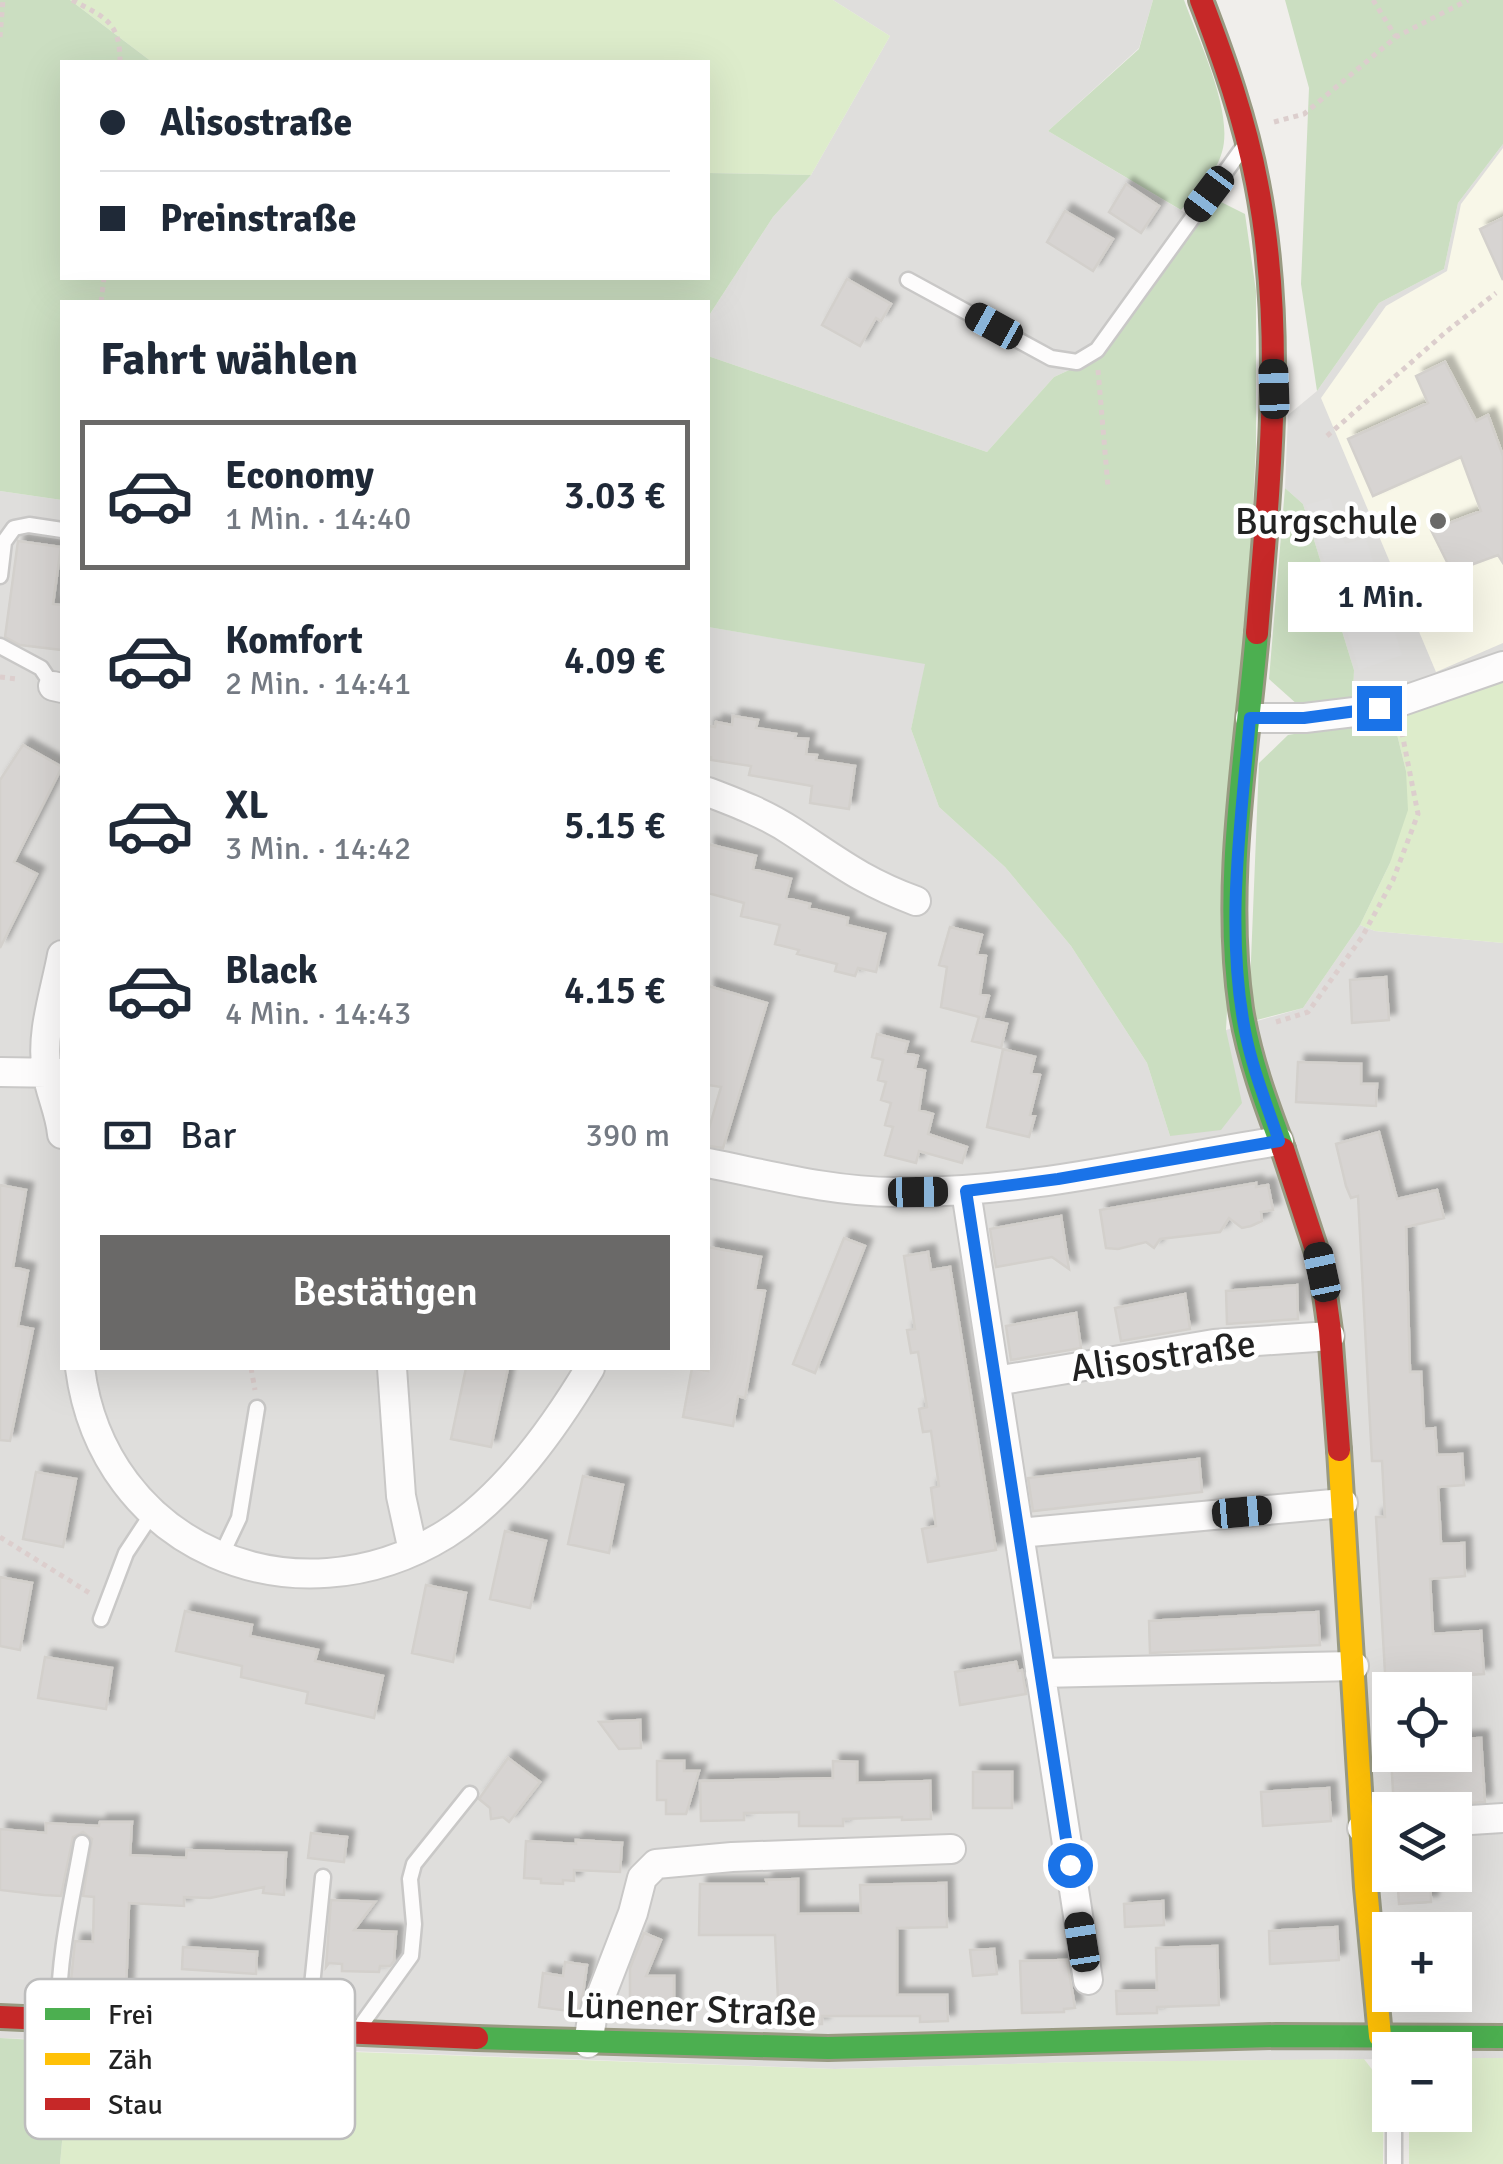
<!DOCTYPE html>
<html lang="de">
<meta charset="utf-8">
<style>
:root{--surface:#fff;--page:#f6f6f7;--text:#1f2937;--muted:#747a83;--line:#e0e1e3;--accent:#6a6968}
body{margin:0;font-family:Signika,sans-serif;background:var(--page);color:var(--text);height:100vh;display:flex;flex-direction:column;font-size:38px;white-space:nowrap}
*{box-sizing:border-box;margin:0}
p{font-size:32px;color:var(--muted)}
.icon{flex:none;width:55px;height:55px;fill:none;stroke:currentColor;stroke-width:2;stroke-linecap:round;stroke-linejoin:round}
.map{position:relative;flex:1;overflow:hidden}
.panel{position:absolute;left:60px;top:300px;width:650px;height:1070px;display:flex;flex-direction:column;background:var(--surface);border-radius:0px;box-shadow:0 10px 40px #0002}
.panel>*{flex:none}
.banner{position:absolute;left:60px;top:60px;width:650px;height:220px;border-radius:0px;box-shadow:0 10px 40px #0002;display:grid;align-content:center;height:220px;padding:0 40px;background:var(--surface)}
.buttons{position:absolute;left:1372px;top:1672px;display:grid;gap:20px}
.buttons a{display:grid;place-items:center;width:100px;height:100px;border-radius:0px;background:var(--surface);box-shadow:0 10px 40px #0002;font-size:50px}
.end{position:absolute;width:45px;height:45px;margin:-22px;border:12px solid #1a73e8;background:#fff;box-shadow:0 0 0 5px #fff}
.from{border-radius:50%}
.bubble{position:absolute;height:70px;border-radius:0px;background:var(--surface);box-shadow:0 10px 40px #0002;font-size:32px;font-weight:600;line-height:70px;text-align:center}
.car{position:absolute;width:30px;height:60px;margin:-30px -15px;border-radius:12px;box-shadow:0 0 8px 2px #0007;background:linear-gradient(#222 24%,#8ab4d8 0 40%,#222 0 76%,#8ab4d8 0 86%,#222 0)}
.banner b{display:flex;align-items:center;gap:35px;height:95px;font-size:38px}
.banner b+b{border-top:2px solid var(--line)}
.banner i{width:25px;height:25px;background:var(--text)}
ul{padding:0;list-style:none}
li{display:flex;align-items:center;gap:30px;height:150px;margin:0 20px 15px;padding:0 20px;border:5px solid transparent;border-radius:0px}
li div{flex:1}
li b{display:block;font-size:38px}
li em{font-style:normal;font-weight:600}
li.active{border-color:var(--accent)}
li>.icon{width:90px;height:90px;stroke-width:1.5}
h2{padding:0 40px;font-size:45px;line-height:120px}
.pay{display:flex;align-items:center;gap:25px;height:110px;padding:0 40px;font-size:38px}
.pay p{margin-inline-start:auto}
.action{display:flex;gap:20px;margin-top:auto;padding:20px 40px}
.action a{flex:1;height:115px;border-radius:0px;background:var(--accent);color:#fff;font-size:40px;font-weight:600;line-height:115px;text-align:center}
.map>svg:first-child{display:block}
.residential{fill:#dfdedc;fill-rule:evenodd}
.education{fill:#f8f7e8}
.grass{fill:#ddeccb}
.forest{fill:#cbdec1}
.parking{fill:#e0dfde}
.building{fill:#d7d4d2;stroke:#d3d0cc;stroke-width:2.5;filter:url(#shadow)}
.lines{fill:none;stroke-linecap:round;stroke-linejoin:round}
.lane-casing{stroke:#c9c8c7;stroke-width:19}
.street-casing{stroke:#c9c8c7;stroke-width:32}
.fast-casing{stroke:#999a82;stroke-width:28}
.slow-casing{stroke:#999a82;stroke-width:28}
.jam-casing{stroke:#999a82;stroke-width:28}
.path{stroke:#dccecd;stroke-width:5;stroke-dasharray:5 5;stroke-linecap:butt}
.lane{stroke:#fdfcfc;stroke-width:14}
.street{stroke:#fdfcfc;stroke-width:28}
.fast{stroke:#4caf50;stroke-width:22}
.slow{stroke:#ffc107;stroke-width:22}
.jam{stroke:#c62828;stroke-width:22}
.route{stroke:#1a73e8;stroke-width:12}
.poi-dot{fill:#6a6968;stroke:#fff;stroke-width:4}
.labels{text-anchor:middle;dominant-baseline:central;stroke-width:9;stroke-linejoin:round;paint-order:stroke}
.poi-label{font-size:38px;fill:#222;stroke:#fff;text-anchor:end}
.street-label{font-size:38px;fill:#222;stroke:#fff}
.key{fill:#fff;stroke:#bdbdbd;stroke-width:2.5}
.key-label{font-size:28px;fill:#222}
</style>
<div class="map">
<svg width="1503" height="2164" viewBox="0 0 1503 2164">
<defs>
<filter id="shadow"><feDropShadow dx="7" dy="-7" stdDeviation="2.5" flood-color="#0004"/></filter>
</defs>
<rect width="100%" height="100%" fill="#f0eeeb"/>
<path class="residential" d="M833,0H1153L1139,48L1048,131L1199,221L1104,354L1054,377L987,452L708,356V317L773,217L811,175L890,36Z
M1503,144V676L1393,718L1353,727L1354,670L1303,504L1285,488L1288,415L1317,391L1379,303L1444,269L1458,203Z
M0,491L62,500V1368H708V627L926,663L911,729L939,807L1005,867L1071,946L1147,1063L1170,1136L1226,1030L1303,1008L1360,925L1375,931L1503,943V2058H1455V2050H1390V2059L1078,2062L835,2069L0,2038ZM1390,1690H1455V1755H1390ZM1390,1810H1455V1875H1390ZM1390,1930H1455V1995H1390Z"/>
<path class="education" d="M1503,148V643L1436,672L1321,398L1386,306L1447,271L1461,204Z"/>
<path class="grass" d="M70,0H833L890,36L811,175L708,173V62H152Z
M1503,676V943L1375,931L1360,925L1390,863L1406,771L1393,718Z
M71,2042L835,2069L1078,2062L1364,2059L1384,2085L1383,2164H60Z
M1455,2058H1503V2164H1409V2115H1455Z"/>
<path class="forest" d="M0,0H70L152,62H62V278H708V173L811,175L773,217L708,317V302H62V500L0,491Z
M1153,0H1184C1198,39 1234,112 1222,152C1216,174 1195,194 1181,210L1048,131L1139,49Z
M1285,0H1503V144L1458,203L1444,269L1379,303L1317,391L1301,284L1309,88Z
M1215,199L1245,214L1256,291V447L1226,1030L1242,1103L1221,1130L1170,1136L1147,1063L1071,946L1005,867L939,807L911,729L925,664L708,627V356L987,452L1054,377L1104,354Z
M1285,488L1303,504L1354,670L1353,699L1298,705L1269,679Z
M1393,718L1406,771L1408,810L1390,863L1360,925L1303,1008L1253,1021L1250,985L1259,763L1288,735Z
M0,2038L71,2042L60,2164H0Z"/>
<path class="parking" d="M1330,498L1345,544L1366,538L1402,655L1359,670L1306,505Z"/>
<path class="building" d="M1126,184L1159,206L1141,233L1109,212Z
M1065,211L1113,239L1093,271L1047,242Z
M1503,218V280L1480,229Z
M847,279L891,304L881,321L876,318L860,346L822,325Z
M1445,362L1476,421L1488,415L1503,456V563L1498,555L1452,572L1431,530L1481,511L1461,457L1373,496L1348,439L1428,403L1416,376Z
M18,541L61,547L53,604L62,605V650L20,645L5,637Z
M733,716L758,720L756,728L796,734L795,738L808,739L806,754L817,755L816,760L855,766L849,809L810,803L812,786L749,775L751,766L711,760V757L708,756V726L715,727L716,722L732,725Z
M23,745L62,767L14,862L37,874L0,948V780Z
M708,844L756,856L753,869L791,879L786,898L810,904L809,908L848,918L847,925L885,934L876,972L858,968L855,976L835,971L837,964L797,954L799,950L775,944L780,925L741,916L744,903L708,893Z
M950,927L982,935L977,954L986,956L980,994L989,996L983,1018L1007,1024L1001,1048L972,1041L979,1017L941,1007L947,967L939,965Z
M1386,977L1389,1020L1352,1023L1350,980Z
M708,986L767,1003L723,1148L708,1146V1132L721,1087L708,1085Z
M877,1034L908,1042L905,1053L918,1056L915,1068L925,1071L919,1110L933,1114L928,1134L967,1147L962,1163L919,1151L916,1163L885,1155L893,1127L885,1125L891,1103L881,1100L886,1082L878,1080L883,1060L872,1057Z
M1003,1049L1035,1057L1031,1073L1040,1075L1030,1115L1035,1116L1029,1137L987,1127Z
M1298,1062L1361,1064V1084H1377L1376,1106L1296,1102Z
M1379,1132L1397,1199L1437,1190L1444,1218L1406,1227L1410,1372H1421L1424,1429L1435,1428L1437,1455L1462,1454L1464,1485L1438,1487L1441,1544L1464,1543L1465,1576L1430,1579L1433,1634L1481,1631L1484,1674L1418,1678V1690H1386L1376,1517H1385L1382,1461H1372L1358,1196L1351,1198L1346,1186L1336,1144Z
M1256,1183V1187L1268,1185L1273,1210L1261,1212L1262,1221L1251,1226L1242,1228L1229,1218L1220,1232L1160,1239L1154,1248L1146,1242L1118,1249L1106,1248L1100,1210Z
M0,1185L26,1190L13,1267L28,1271L18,1326L33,1329L10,1441L0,1440Z
M1061,1216L1069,1269L1052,1257L996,1267L990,1229Z
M844,1238L865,1246L815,1373L793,1364Z
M708,1247L761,1257L755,1289L765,1291L745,1398L738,1396L733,1426L683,1417L692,1368L708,1371Z
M928,1252L931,1270L950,1267L996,1550L928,1562L922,1529L936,1526L931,1488L939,1486L931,1431L923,1432L921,1421L919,1409L927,1407L918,1352L911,1353L907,1330L915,1329L904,1256Z
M1297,1285L1298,1319L1227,1324L1226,1291Z
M1185,1294L1190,1329L1121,1341L1115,1308Z
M1076,1313L1081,1348L1011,1360L1006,1326Z
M466,1368H508L491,1447L451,1439Z
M1199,1459L1202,1492L1033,1511L1028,1478Z
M36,1472L76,1479L63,1547L23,1539Z
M583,1476L623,1485L609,1553L568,1544Z
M505,1531L546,1541L530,1608L490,1599Z
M0,1577L32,1583L20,1650L0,1646Z
M426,1585L466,1593L453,1662L412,1653Z
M185,1611L252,1625L250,1636L318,1650L315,1661L383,1676L374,1718L306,1703L308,1692L241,1677L242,1666L176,1651Z
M1318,1612L1320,1645L1150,1653L1149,1621Z
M45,1657L112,1668L106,1709L38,1698Z
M1016,1662L1018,1671L1022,1670L1026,1694L960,1705L955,1672Z
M640,1720L641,1748L619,1749L599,1722Z
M1481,1738L1485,1802L1454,1804L1442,1810H1394L1391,1756L1455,1755V1739Z
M508,1758L540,1782L509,1822L503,1817L491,1819L490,1808L479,1799Z
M657,1761H684V1771H699L686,1814H666V1800H657Z
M833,1761L857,1762V1783L930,1781L931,1819L902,1820V1817L843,1819V1826H799V1812L744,1813V1820L701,1821L700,1781L833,1778Z
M973,1772H1012V1808H973Z
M1329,1788L1331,1821L1263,1826L1261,1792Z
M100,1822H132L130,1855L186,1858L187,1850L286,1853L284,1895L263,1893L264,1887L210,1898L184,1897V1906L129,1903L126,1992L70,1990L75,1941L93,1942L94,1897L83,1896L92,1839L83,1832L73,1837L61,1896L44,1895L0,1890V1829L46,1833V1823L99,1826Z
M311,1833L347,1837L344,1862L308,1858Z
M576,1840L622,1843L620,1872L574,1870V1881L563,1880V1884L541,1883V1879L524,1878L526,1841L576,1844Z
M1397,1875H1430L1431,1902L1399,1904Z
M798,1879V1914L861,1913L860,1885L946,1883L947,1927L897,1928V1995H947L948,2021L920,2022V2016H822V2024H798V1999H778L775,1935H699L700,1884H767L766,1880Z
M331,1900L375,1902L354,1930L396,1932L394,1961L390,1966H380L379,1972L342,1971V1964L329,1963L326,1967Z
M1163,1901L1164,1925L1125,1927L1124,1904Z
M1337,1927L1339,1960L1270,1964L1269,1931Z
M644,1933L661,1940L646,1976H674V2009H631L630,2012V1968Z
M1217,1946L1219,2005L1157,2007V2013L1117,2014L1116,1991L1157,1990L1156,1948Z
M183,1947L257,1952L256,1974L182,1969Z
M994,1949L997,1974L973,1976L970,1950Z
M1067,1960L1075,2008L1064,2009V2012L1022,2013L1020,1961Z
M565,1962L587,1965L583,1994L576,2012L539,2007L543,1973L563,1976Z"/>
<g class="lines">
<defs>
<path id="lane" d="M908,280L1051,358L1077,362L1097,350L1242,149
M0,576L4,542L14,528L29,525L62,530
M0,646L41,668L53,686
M220,1558L239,1518L257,1408
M101,1619L126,1553L153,1512
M59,2014C58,1956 72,1900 82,1843
M308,2025L323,1877
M359,2028L411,1956L414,1924L410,1879L414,1864L470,1794
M1382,2042L1390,2086
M1394,2164V2115"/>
<path id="street" d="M53,686L62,688
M1250,718H1305L1379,709L1503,666
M708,792C737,803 766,814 793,832C839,862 862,881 916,901
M62,955C55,993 40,1034 47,1072C50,1093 60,1112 62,1134
M0,1072L62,1073
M708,1163C769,1175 832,1192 895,1192C1025,1194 1152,1161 1279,1141
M966,1191L1088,1980
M80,1368C103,1547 294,1628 446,1534C506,1496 554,1428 590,1368
M392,1368L401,1496L413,1551
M996,1381L1214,1344L1330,1336
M1019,1533L1343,1503
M1040,1673L1354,1666
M1455,1821L1503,1818
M1362,1828L1390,1826
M588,2043L592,2019L633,1913L642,1878L656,1864L732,1857L951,1849"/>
<path id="fast" d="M1257,633C1246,757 1223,886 1241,1009C1249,1058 1266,1104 1283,1149
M477,2038L828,2048L1276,2036L1503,2037"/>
<path id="slow" d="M1339,1450L1366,1887L1380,2036"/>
<path id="jam" d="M1201,0C1224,60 1245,120 1257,183C1286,331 1269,484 1257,633
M1283,1149L1321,1265L1330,1331L1339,1450
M0,2017L477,2038"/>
</defs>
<use href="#lane" class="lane-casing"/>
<use href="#street" class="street-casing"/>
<use href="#fast" class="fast-casing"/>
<use href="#slow" class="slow-casing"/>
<use href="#jam" class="jam-casing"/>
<path class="path" d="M72,0C106,18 120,22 120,62
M1373,0L1396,37
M0,37L3,0
M1274,122L1304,114L1396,37L1468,0
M101,302L104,278
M1098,370L1108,487
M1327,436L1447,331L1496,293
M0,677L17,679
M1276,1022L1308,1012L1362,937L1393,880L1418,814L1401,728
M251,1368L255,1390
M0,1537L91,1594"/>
<use href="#lane" class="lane"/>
<use href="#street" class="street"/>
<use href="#fast" class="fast"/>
<use href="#slow" class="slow"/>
<use href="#jam" class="jam"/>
</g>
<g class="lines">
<path class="route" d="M1070,1865L966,1191L1058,1179L1279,1141C1267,1105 1252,1068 1245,1031C1225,927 1241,822 1250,718H1304L1379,708"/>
</g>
<circle class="poi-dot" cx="1438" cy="521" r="10"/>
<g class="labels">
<g class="poi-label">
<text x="1418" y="521">Burgschule</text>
</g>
<g class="street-label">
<text transform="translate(1163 1356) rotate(-8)">Alisostraße</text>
<text transform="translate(691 2009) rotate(2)">Lünener Straße</text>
</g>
</g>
<rect x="25" y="1979" width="330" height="160" rx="15" class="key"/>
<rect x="45" y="2008" width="45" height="12" fill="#4caf50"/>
<rect x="45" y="2053" width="45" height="12" fill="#ffc107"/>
<rect x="45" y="2098" width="45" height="12" fill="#c62828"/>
<g class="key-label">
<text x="108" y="2024">Frei</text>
<text x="108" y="2069">Zäh</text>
<text x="108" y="2114">Stau</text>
</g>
</svg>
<div class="buttons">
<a><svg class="icon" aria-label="locate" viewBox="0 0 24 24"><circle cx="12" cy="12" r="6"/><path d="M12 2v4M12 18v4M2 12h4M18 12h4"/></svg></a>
<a><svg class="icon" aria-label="layers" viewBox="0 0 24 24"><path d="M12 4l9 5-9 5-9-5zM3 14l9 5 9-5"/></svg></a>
<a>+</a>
<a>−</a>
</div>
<i class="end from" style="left:1070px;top:1865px"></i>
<i class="end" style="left:1379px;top:708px"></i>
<div class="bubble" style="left:1288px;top:562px;width:185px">1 Min.</div>
<i class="car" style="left:1209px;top:194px;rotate:217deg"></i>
<i class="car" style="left:994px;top:326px;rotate:299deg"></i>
<i class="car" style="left:1274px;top:389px;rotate:358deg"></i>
<i class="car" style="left:918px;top:1192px;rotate:89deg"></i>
<i class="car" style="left:1322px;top:1272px;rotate:348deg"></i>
<i class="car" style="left:1242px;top:1512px;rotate:85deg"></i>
<i class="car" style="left:1082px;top:1942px;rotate:351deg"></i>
<div class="banner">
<b><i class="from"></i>Alisostraße</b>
<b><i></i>Preinstraße</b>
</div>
<section class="panel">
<h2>Fahrt wählen</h2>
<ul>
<li class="active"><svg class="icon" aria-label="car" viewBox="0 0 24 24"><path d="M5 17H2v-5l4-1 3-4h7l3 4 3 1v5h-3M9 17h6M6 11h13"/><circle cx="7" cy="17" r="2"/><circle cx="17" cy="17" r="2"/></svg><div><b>Economy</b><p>1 Min. · 14:40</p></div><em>3.03 €</em></li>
<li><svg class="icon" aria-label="car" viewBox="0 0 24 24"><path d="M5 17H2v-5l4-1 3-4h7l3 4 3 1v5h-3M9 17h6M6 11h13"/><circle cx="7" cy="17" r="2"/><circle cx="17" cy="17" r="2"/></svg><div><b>Komfort</b><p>2 Min. · 14:41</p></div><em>4.09 €</em></li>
<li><svg class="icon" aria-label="car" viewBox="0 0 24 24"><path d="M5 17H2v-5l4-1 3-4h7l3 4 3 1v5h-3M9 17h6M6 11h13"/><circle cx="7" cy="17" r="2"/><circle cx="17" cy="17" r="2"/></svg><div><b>XL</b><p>3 Min. · 14:42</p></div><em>5.15 €</em></li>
<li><svg class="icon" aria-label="car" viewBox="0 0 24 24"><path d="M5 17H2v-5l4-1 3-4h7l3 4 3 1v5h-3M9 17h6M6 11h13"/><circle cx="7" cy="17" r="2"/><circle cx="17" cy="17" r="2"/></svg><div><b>Black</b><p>4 Min. · 14:43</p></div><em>4.15 €</em></li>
</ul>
<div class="pay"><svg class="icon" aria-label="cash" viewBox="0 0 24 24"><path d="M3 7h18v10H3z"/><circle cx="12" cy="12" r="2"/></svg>Bar<p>390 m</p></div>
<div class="action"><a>Bestätigen</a></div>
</section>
</div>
